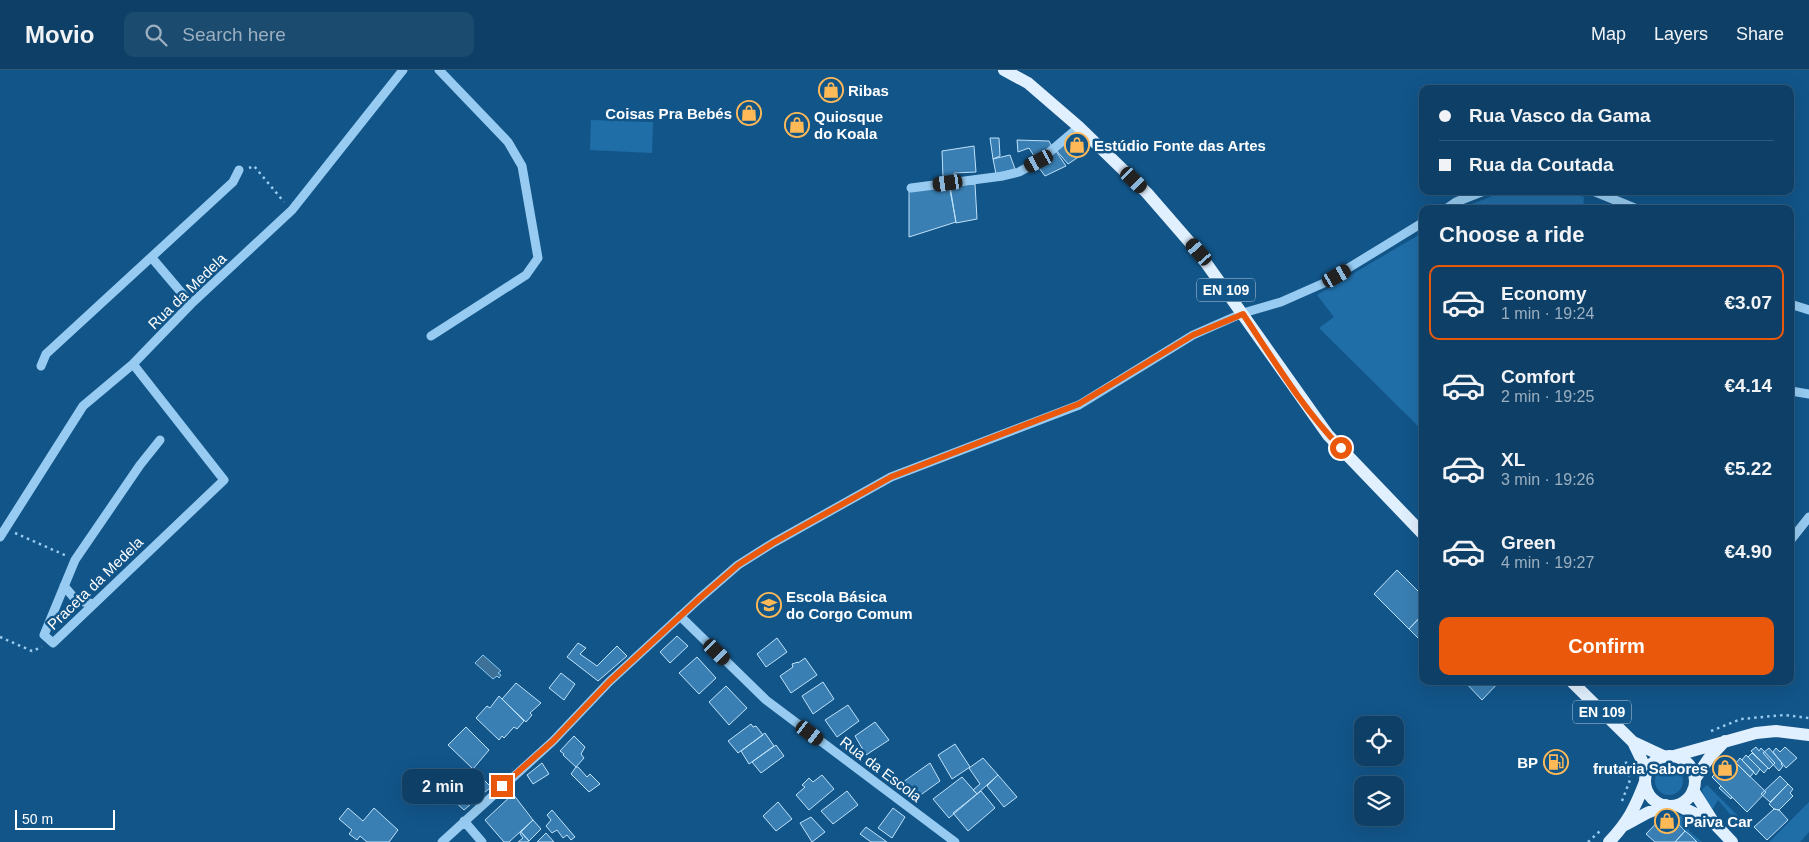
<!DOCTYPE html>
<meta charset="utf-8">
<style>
:root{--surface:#0e4067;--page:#1c4b70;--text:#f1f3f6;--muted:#9bafc0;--line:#2e597b;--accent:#ea580c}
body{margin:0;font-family:Arial,sans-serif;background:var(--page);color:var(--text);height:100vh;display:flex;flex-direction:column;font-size:19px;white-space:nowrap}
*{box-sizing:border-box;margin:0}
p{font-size:16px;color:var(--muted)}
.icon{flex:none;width:28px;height:28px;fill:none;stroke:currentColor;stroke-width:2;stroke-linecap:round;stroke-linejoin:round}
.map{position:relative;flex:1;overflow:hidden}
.drawer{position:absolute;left:1419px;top:135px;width:375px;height:480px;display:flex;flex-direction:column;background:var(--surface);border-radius:10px;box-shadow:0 5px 20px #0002,0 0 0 1px var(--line)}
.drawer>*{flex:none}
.top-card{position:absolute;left:1419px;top:15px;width:375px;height:110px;border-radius:10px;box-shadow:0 5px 20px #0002,0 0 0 1px var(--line);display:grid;align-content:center;height:110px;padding:0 20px;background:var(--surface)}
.buttons{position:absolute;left:1354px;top:646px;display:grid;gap:10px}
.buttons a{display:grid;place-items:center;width:50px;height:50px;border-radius:10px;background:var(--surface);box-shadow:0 5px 20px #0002,0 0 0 1px var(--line);font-size:25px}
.scale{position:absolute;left:15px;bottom:12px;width:100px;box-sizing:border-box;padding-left:5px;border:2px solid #fff;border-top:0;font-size:14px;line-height:18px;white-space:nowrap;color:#fff;-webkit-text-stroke:4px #125589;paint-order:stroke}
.end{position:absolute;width:22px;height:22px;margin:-11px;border:6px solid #ea580c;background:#fff;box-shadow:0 0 0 2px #fff}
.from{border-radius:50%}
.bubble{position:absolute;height:35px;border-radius:10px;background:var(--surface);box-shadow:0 5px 20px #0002,0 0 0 1px var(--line);font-size:16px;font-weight:600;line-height:35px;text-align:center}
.car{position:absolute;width:15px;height:30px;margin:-15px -8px;border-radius:6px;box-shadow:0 0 4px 1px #0007;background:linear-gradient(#222 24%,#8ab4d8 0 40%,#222 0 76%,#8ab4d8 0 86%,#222 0)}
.top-card b{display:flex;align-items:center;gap:18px;height:48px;font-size:19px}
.top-card b+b{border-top:1px solid var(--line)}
.top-card i{width:12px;height:12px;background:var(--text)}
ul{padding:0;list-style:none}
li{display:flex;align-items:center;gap:15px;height:75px;margin:0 10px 8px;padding:0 10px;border:2px solid transparent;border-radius:10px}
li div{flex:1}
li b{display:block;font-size:19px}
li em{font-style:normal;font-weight:600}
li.on{border-color:var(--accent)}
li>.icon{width:45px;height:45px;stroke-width:1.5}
h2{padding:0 20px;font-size:22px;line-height:60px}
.action{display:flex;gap:10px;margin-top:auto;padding:10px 20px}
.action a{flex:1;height:58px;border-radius:10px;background:var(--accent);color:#fff;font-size:20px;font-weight:600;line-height:58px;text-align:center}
header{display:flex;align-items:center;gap:30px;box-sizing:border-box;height:70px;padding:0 25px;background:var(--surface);border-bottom:1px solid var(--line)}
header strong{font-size:24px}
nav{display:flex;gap:28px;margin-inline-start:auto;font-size:18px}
.search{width:350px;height:45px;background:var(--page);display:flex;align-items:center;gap:12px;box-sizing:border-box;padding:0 18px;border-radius:10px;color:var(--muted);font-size:19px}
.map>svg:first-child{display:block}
.green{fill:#206ea8}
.water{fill:#3e7197;stroke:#88c8f4}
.building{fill:#3a7fb3;stroke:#bee2fc}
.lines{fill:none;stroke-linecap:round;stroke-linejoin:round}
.path{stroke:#97cbf1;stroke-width:2.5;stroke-dasharray:2.5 4;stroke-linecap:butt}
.minor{stroke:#97cbf1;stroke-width:9}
.major{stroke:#e1f0ff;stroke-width:12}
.route{stroke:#ea580c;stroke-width:6}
.labels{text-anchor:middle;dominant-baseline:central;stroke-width:5;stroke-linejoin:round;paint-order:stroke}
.shield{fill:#125589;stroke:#b8ccdc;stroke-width:1}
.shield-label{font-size:14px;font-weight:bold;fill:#fff}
.poi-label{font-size:15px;font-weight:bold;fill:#fff;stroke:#125589;text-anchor:start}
.street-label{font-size:15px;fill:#fff;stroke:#125589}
</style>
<header>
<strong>Movio</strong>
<div class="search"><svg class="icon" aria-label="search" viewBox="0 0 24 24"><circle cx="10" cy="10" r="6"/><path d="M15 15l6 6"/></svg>Search here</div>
<nav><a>Map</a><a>Layers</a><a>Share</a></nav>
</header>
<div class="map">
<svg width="1809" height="772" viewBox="0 0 1809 772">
<rect width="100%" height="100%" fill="#125589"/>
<path class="green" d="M591,50L653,52L652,83L590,80Z
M1513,121H1558L1584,127L1583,139H1459L1500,123Z
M1422,163V360L1319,258L1334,247L1317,225Z
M1655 711a14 14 0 1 1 28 0a14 14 0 1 1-28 0Z
M1707,715L1741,749L1737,752L1718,730L1711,742L1704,728L1702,719Z
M1809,732V762L1800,772H1769Z
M1674,744L1691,748L1689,761L1702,772H1697L1670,745Z"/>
<path class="water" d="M483,585L501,601L498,603L501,605L499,608L497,606L493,609L475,593Z"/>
<path class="building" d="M1075,66L1089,80L1068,94L1056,80Z
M990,68H999L1000,86L993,89Z
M1017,70L1049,71L1052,77L1036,89L1029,78L1018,82Z
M974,76L976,102L954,103L953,107L943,108L942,81Z
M1056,81L1066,96L1045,106L1036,94Z
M1010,85L1015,99L996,104L993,89Z
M975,114L977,149L956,153L950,116Z
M949,115L956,152L909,167V120Z
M1397,500L1422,525V545L1409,559L1374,524Z
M1422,545V572L1409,559Z
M677,566L688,576L670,593L660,582Z
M777,568L787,582L766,597L757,584Z
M578,573L586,578L580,584L597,596L617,576L627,586L598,611L567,587Z
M697,587L716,608L699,624L679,603Z
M805,588L817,605L791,623L780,606L793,597L792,594L798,592V593Z
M561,603L575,614L564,630L549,618Z
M1464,611H1500L1482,630Z
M823,612L834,629L813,644L802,626Z
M516,613L541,633L530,643L532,645L526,652L502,629Z
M726,616L747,638L729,655L709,632Z
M499,626L524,651L517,659L514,657L504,668L502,666L499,670L476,648L487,636L490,638Z
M848,635L859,651L837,667L825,650Z
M875,652L889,670L866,685L855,666Z
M751,654L753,657L756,656L763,665L738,683L728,671Z
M466,657L489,680L473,699L448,675Z
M765,663L774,676L749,694L741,681Z
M574,666L585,677L581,684L584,688L576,697L563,685L564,684L560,681Z
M955,674L970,697L952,709L938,685Z
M776,675L784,686L761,703L752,692Z
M1756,677L1759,681L1761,678L1775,693L1769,699L1751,681Z
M1785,677L1797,688L1786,698L1773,682L1776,678L1780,682Z
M1769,678L1782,693L1781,694L1783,696L1779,701L1763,683Z
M1752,683L1768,698L1764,703L1748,687Z
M1746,685L1760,699L1756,705L1742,690Z
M983,688L998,705L977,724L973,720L980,714L969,698Z
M1740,688L1754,702L1750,707L1736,693Z
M1730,690L1733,693L1720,706L1717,702Z
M1734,691L1766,722L1747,742L1712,707L1717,702L1720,706Z
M542,693L549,704L533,714L527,705Z
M930,693L940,711L915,729L903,712Z
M576,697H578L587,707L590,704L600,714L589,722L571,704Z
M479,705L491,717L464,740L439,717L447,709L462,725Z
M822,705L834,719L809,740L796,725L805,717L802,715L809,708L813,712Z
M998,705L1017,727L1004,737L987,716Z
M1780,706L1788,714L1770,732L1761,724Z
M962,707L977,724L949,748L933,729Z
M1788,714L1793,719L1790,723L1793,726L1779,740L1774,739L1769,734Z
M1721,716L1732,727L1731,729L1719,718Z
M847,721L858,735L833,754L821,741Z
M981,721L995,738L968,761L953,743Z
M513,724L533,750L509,772H504L485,750Z
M778,732L792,749L776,761L763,746Z
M348,738L363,751L374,738L398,760L389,772H367L360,766L357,770L349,764L352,760L339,749Z
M893,738L905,747L892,768L878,758Z
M1774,739L1779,740L1788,750L1767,770L1754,757Z
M552,740L575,767L571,770L567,765L563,768L557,760L552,763L546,756L551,750L547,745Z
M1667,742L1685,761L1675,772H1655L1646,764Z
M811,747L825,762L812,772L800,753Z
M533,750L541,759L529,771L521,762Z
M866,757L887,772H871L860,764Z
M1685,761L1690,765L1697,772H1675Z
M521,762L529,771L527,772H518L523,768L520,764Z
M546,763L554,772H537Z"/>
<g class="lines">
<path class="path" d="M249,98L254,96L284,132
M15,463L67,486
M0,567L32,581L42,577
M1711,661L1741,649L1784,645L1809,648
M1622,731L1630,710L1625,688
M1588,772L1600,761"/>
<path class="minor" d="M911,118L1003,106L1019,102L1039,91L1079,57
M1593,121L1637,139
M1446,139L1456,132L1484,121
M152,188L191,234
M1790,234L1809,240
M431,266L526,205L538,188L522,96L508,72L439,0
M133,294L224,410L53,573L44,565L75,490L140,395L160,370
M41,296L46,284L233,112L239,100
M1791,321L1809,324
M0,467L83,336L133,294L191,234L292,140L403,0
M1790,471L1809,447
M64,516L76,530L93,534
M680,546L766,630L955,772
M464,751L482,772
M442,772L553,671L609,612L700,528L738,495L773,473L891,407L1079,335L1193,265L1243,243L1281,232L1324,213L1422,153"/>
<path class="major" d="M1004,0L1028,13L1079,57L1147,123L1199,183L1328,365L1422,463
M1571,611L1633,672L1647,701
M1633,672L1663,686
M1674,686L1756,663L1776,661L1809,665
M1645 711a25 25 0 1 1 50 0a25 25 0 1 1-50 0Z
M1695,709L1709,688L1725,671
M1693,720L1714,753L1732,772
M1677,735L1714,753
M1625,755L1647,743L1666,735
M1609,772C1628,752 1635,738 1645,712"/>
</g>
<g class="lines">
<path class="route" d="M502,716L553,671L609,612L700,528L738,495L773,473L891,407L1079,334L1193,265L1243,244C1273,289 1303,339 1341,378"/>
</g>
<defs>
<symbol id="shop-ring" viewBox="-11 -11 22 22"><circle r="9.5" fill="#125589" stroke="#ffb957" stroke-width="1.5"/><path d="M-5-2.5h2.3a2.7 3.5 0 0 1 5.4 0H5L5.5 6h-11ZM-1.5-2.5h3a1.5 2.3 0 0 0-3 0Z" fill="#ffb957"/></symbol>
<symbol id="school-ring" viewBox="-11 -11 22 22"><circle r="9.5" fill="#125589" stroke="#ffb957" stroke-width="1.5"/><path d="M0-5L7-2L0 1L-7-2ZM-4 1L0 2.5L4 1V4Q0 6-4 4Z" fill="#ffb957"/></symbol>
<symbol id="fuel-ring" viewBox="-11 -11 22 22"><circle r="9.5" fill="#125589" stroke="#ffb957" stroke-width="1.5"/><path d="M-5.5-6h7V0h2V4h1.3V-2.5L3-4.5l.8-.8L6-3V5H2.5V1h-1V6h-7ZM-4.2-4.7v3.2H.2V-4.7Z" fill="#ffb957"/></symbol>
</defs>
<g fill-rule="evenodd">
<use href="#shop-ring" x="817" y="6" width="28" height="28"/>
<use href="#shop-ring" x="735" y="29" width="28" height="28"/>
<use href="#shop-ring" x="783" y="41" width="28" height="28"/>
<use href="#shop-ring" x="1063" y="61" width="28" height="28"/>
<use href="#school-ring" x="755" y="521" width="28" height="28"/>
<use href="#fuel-ring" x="1542" y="678" width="28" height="28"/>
<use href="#shop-ring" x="1711" y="684" width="28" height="28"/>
<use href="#shop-ring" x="1653" y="737" width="28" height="28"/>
</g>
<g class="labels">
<g class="shield">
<rect x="1197" y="208.5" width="58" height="23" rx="4"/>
<rect x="1573" y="630.5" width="58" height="23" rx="4"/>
</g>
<g class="shield-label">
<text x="1226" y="220">EN 109</text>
<text x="1602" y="642">EN 109</text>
</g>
<g class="poi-label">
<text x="848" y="20">Ribas</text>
<text x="732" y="43" text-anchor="end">Coisas Pra Bebés</text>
<text x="814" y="46">Quiosque<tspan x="814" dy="17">do Koala</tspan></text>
<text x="1094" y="75">Estúdio Fonte das Artes</text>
<text x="786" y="526">Escola Básica<tspan x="786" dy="17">do Corgo Comum</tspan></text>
<text x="1538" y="692" text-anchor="end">BP</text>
<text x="1708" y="698" text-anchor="end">frutaria Sabores</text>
<text x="1684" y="751">Paiva Car</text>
</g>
<g class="street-label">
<text transform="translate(187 221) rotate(-44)">Rua da Medela</text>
<text transform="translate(95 513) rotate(-44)">Praceta da Medela</text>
<text transform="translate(881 699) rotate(37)">Rua da Escola</text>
</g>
</g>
</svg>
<div class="buttons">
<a><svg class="icon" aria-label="locate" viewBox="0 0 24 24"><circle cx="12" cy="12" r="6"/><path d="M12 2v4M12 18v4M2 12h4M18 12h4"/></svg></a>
<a><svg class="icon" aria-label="layers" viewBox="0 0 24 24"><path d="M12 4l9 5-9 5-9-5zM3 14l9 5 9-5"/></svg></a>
</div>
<div class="scale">50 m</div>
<i class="end from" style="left:1341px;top:378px"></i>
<i class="end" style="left:502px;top:716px"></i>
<div class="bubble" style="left:402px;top:699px;width:82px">2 min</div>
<i class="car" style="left:1039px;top:91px;rotate:242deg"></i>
<i class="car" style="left:1134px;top:110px;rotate:134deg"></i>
<i class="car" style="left:948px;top:113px;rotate:262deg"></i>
<i class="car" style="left:1199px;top:182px;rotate:319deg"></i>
<i class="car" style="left:1337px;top:206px;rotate:60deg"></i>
<i class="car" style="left:717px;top:582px;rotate:134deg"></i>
<i class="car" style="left:810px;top:663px;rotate:127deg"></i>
<div class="top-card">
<b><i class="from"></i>Rua Vasco da Gama</b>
<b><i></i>Rua da Coutada</b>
</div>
<section class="drawer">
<h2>Choose a ride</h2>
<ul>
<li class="on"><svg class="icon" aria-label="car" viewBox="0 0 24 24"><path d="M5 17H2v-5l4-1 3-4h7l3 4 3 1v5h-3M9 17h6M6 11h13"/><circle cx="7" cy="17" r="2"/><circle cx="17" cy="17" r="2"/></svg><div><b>Economy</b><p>1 min · 19:24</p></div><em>€3.07</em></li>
<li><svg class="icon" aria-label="car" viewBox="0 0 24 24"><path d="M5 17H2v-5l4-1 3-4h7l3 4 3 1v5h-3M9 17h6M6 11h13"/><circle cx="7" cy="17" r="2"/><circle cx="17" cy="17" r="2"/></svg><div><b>Comfort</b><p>2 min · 19:25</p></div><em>€4.14</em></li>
<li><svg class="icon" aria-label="car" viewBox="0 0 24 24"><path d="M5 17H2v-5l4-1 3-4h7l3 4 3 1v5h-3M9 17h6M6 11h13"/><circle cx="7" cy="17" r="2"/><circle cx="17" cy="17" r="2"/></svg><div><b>XL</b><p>3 min · 19:26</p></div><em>€5.22</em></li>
<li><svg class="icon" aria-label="car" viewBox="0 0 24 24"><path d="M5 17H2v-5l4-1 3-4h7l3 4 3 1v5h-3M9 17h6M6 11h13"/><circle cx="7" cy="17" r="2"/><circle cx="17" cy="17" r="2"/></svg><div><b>Green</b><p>4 min · 19:27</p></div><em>€4.90</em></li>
</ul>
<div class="action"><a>Confirm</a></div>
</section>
</div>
